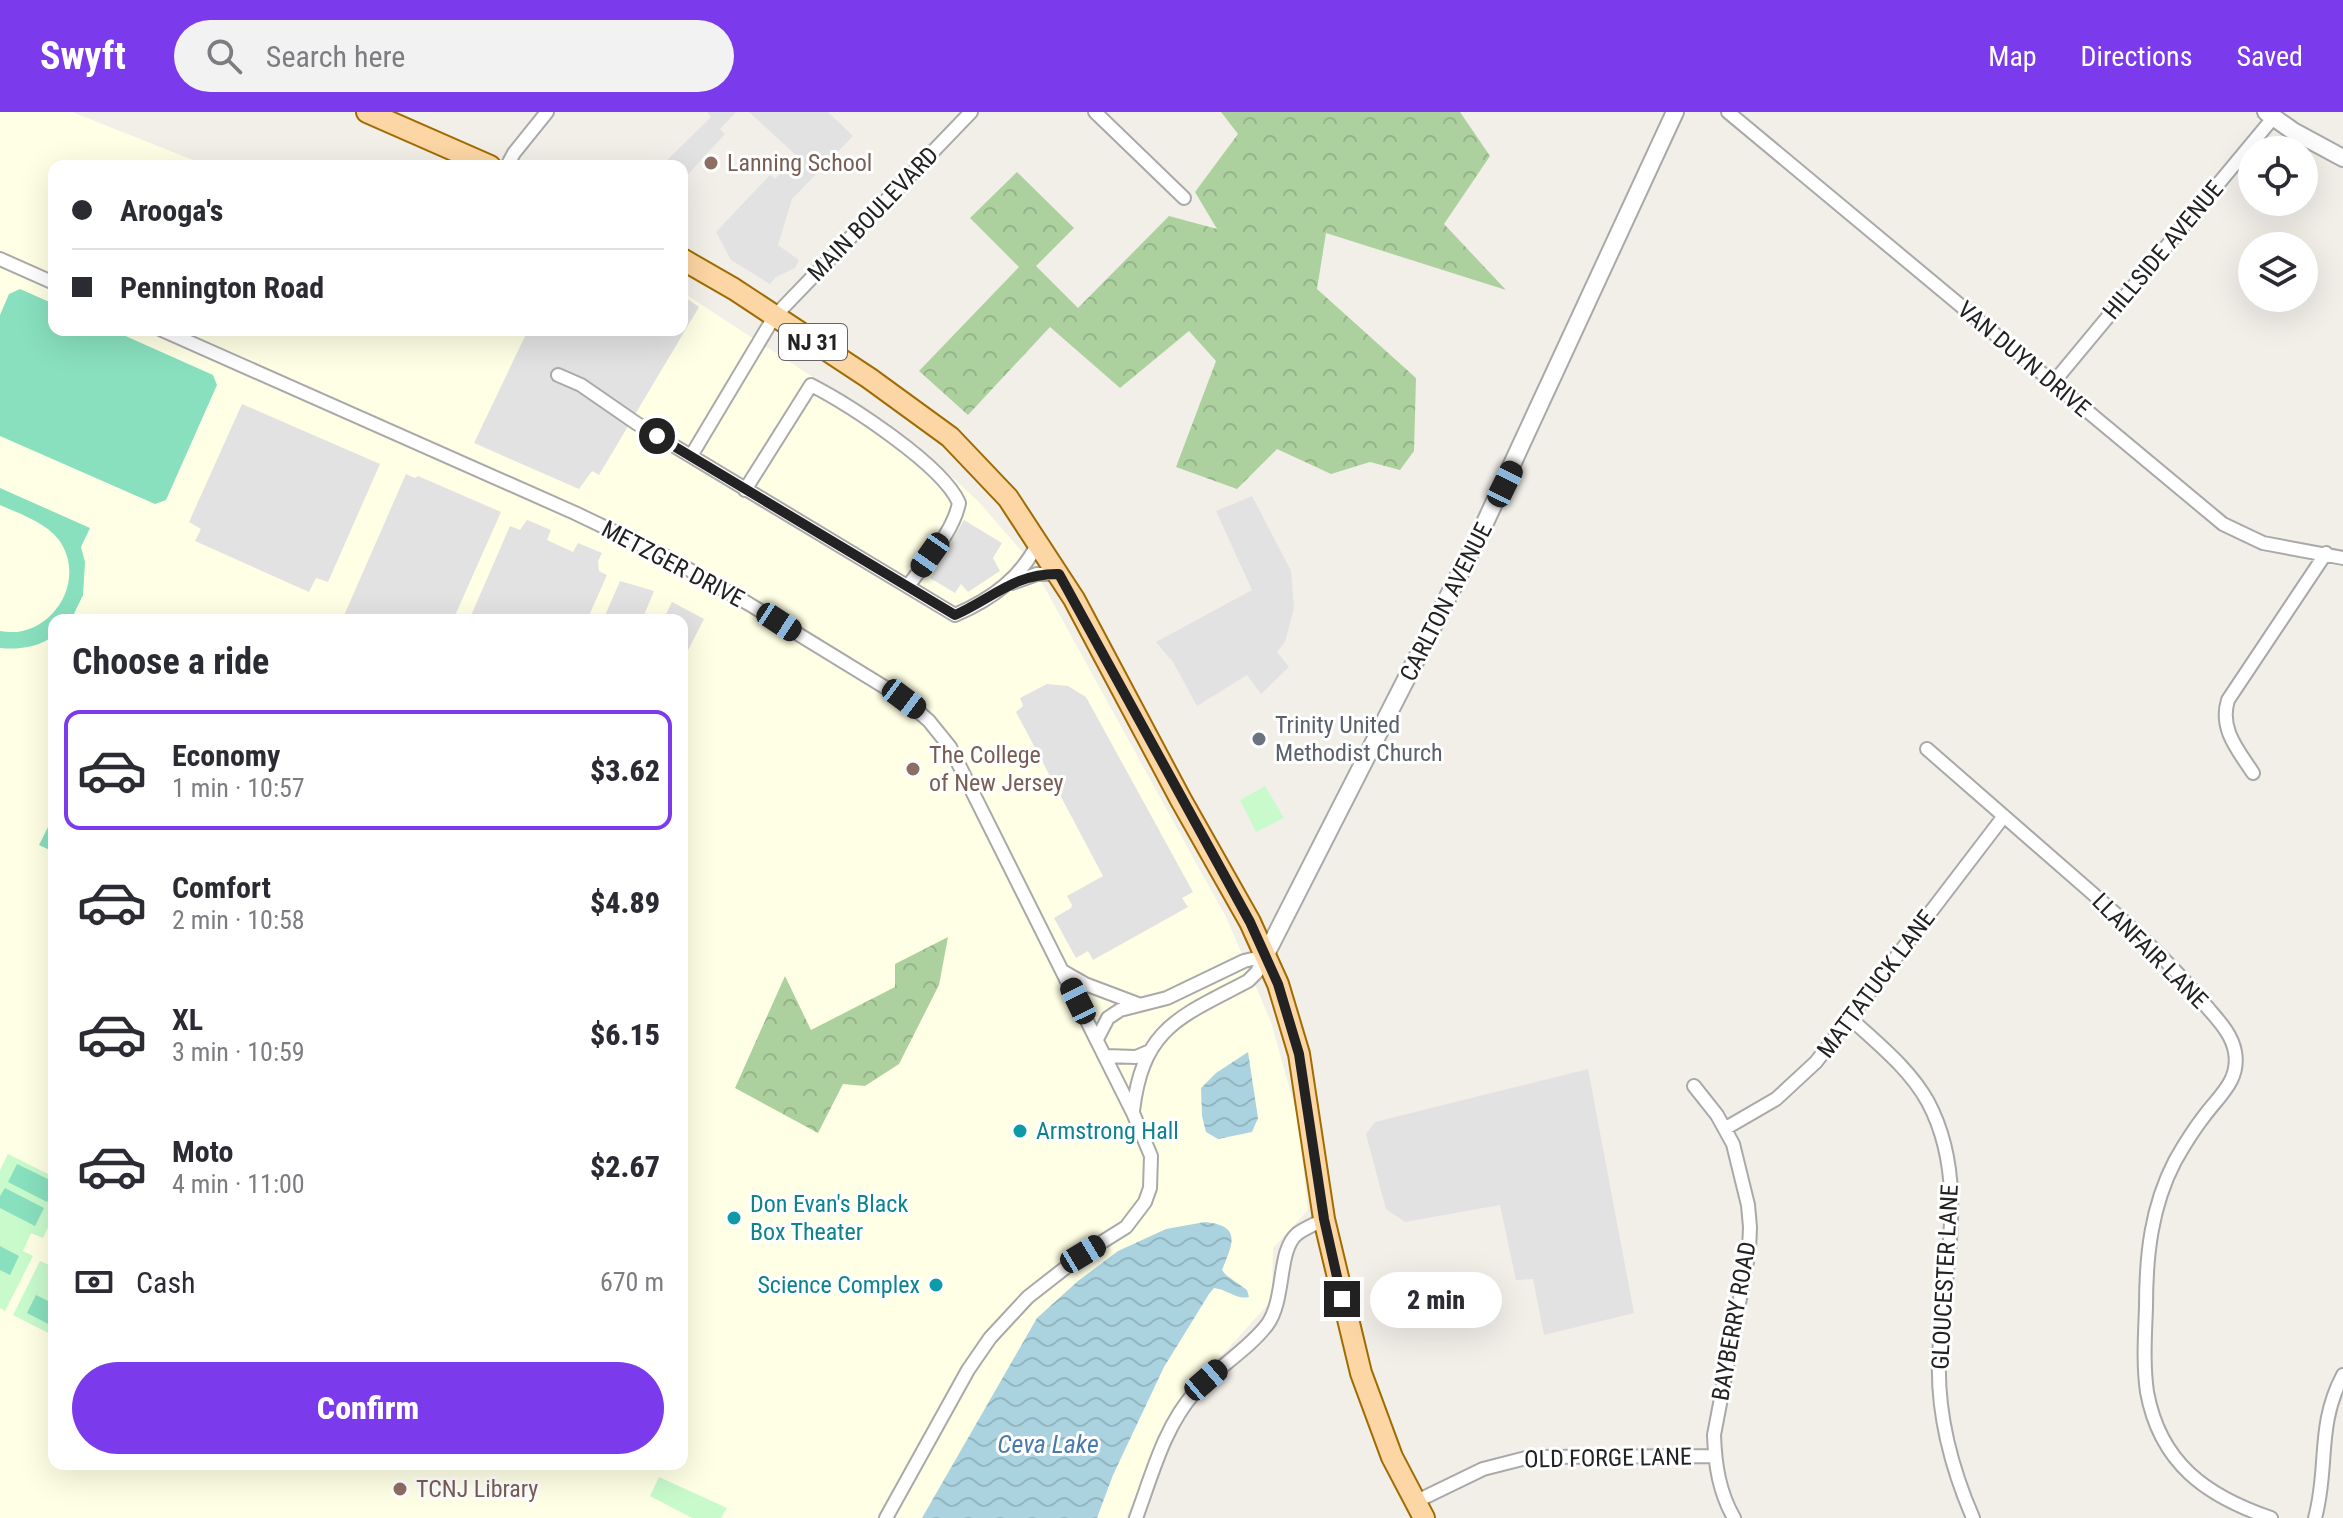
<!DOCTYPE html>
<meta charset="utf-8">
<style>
:root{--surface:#fff;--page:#f2f2f3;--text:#2b2b33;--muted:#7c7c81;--line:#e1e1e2;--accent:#7c3aed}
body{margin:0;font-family:"Roboto Condensed",sans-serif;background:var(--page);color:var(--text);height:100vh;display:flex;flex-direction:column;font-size:30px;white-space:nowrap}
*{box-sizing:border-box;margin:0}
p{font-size:26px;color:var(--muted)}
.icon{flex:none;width:44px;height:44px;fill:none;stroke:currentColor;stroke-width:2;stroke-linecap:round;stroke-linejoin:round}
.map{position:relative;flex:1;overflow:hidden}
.drawer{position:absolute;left:48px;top:502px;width:640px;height:856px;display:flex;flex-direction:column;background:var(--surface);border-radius:16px;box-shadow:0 8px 32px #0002}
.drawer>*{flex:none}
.banner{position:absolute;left:48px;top:48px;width:640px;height:176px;border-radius:16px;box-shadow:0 8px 32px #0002;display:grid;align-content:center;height:176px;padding:0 24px;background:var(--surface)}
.fabs{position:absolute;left:2238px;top:24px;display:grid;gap:16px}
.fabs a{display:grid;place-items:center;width:80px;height:80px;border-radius:50%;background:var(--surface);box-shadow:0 8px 32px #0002;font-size:40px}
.end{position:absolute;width:36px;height:36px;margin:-18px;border:10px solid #222;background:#fff;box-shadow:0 0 0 4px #fff}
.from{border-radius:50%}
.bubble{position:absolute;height:56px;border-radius:28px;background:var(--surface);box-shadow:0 8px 32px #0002;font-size:26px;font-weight:800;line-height:56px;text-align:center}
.car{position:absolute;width:24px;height:48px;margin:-24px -12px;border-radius:10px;box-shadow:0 0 6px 2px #0007;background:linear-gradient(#222 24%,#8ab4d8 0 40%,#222 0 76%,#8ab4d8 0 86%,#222 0)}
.banner b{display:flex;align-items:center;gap:28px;height:76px;font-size:30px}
.banner b+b{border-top:2px solid var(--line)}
.banner i{width:20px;height:20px;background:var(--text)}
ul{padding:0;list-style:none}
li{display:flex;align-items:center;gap:24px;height:120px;margin:0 16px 12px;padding:0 8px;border:4px solid transparent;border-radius:16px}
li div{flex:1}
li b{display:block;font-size:30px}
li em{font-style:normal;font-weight:800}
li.active{border-color:var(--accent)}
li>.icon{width:72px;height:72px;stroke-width:1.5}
h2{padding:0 24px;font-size:36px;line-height:96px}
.pay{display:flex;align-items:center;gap:20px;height:88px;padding:0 24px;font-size:30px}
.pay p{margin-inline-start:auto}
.cta{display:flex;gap:16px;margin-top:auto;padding:16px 24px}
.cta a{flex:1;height:92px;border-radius:48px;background:var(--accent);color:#fff;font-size:32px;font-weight:800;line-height:92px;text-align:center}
header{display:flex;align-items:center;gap:48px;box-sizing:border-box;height:112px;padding:0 40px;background:var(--accent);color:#fff}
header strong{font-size:38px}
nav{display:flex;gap:44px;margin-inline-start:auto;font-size:28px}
.search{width:560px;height:72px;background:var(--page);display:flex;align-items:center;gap:20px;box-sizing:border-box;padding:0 28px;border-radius:44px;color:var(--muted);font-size:30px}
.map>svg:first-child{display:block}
.education{fill:#ffffe5;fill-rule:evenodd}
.forest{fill:url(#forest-crowns)}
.park{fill:#c8facc}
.pitch{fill:#88e0be}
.parking{fill:#e2e2e2}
.water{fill:url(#water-waves)}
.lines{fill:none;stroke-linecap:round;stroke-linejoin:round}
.minor-casing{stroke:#a9a9a9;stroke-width:16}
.tertiary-casing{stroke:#a9a9a9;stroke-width:20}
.primary-casing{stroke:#a06b00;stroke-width:24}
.minor{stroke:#fff;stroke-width:12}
.tertiary{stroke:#fff;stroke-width:16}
.primary{stroke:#fcd6a4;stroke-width:20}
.route{stroke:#222;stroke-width:10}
.education-dot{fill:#8d6e63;stroke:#fff;stroke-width:3}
.worship-dot{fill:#6b7280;stroke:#fff;stroke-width:3}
.culture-dot{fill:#0f9aa8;stroke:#fff;stroke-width:3}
.labels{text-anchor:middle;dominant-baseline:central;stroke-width:6;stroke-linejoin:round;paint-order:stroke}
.shield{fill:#fff;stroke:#646464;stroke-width:2}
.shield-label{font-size:22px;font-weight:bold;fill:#222}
.education-label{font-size:24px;fill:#785e54;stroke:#fff;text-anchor:start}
.street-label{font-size:24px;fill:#222;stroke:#fff}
.worship-label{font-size:24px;fill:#5b616d;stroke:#fff;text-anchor:start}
.culture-label{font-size:24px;fill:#0d838f;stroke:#fff;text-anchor:start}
.water-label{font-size:26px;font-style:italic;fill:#4a7aab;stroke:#fff}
</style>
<header>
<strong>Swyft</strong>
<div class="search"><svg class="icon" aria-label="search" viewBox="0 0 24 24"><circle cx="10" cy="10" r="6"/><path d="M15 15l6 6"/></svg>Search here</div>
<nav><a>Map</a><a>Directions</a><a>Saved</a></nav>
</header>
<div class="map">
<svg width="2343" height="1406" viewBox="0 0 2343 1406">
<defs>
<pattern id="forest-crowns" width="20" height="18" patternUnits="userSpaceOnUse" patternTransform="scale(2)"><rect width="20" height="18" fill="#add19e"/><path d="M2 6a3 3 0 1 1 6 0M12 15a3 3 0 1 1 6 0" fill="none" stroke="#95b388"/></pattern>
<pattern id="water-waves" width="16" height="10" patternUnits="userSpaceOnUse" patternTransform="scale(2)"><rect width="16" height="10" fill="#aad3df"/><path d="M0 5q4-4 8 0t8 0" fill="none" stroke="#92b5bf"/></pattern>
</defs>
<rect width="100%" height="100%" fill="#f2efe9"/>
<path class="education" d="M0,0H72L208,54H54V218H682V180L917,333L978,389L1030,449L1227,807L1271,910L1298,1007L1308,1098L1273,1136L1272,1188L1173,1297L1126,1406H0ZM54,508H682V1352H54Z"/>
<path class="forest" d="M1221,0H1460L1490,44L1444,112L1506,178L1326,121L1317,177L1416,266L1414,339L1400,358L1370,350L1331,362L1277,337L1237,377L1176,355L1216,249L1189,219L1120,276L1050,215L968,303L919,259L1019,155L970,106L1017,60L1074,116L1036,154L1078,196L1169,104L1217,117L1195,80L1238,22Z
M948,825L939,873L899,952L865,974L843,972L818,1021L735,976L785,864L811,918L895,875V852Z"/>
<path class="park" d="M1265,674L1284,706L1256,720L1240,688Z
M8,1042L54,1065V1103L43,1126L31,1121L23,1139L33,1144L5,1199L0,1196V1058Z
M54,1148V1224L13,1203L40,1149L51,1154Z
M659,1365L727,1396L721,1406H692L650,1384Z"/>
<path class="pitch" d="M20,177L54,192V218H112L213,263L217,273L166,388L155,392L0,324V203L9,182Z
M0,376L90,416L81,435L85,450L83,483L71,508H54V524C38,535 19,538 0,536V519C49,529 89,470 59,428C45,410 20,402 0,393Z
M54,703V740L39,733Z
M17,1052L54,1070V1076L47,1090L8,1070Z
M5,1076L44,1096L35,1114L0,1096V1084Z
M0,1134L19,1144L10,1163L0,1158Z
M36,1183L54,1192V1215L27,1201Z"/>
<path class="parking" d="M707,0H736L720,17L725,22L682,69V54H661L711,5Z
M749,0H828L853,24L792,87L778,133L799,148L795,156L776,165L770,172L731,148L716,120L770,63L775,67L797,44Z
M682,183L699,195L599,363L592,359L579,377L474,331L528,218H682Z
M242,292L380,352L328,470L316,466L309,480L195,429L201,417L189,410Z
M406,362L415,366L418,364L501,400L453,508H342Z
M1252,384L1291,459L1294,496L1285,530L1277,540L1289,555L1261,582L1247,563L1197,594L1173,550L1156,530L1252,478L1216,399Z
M527,408L551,418L547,428L573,440L578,431L602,441L598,449L599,459L607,463L587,508H469L510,414L520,418Z
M964,408L1002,431L993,446L1000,459L968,480L961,472L955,481L930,466Z
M620,469L654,479L642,508H603Z
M672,490L704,507L682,550V508H663Z
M1047,572L1068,574L1086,585L1193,780L1182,786L1188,795L1093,848L1088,839L1076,846L1054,806L1071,796L1072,793L1067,784L1103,764L1016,600L1023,594L1020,586Z
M1588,957L1634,1201L1544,1223L1533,1167L1516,1168L1500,1093L1405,1110L1386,1097L1366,1022L1375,1010Z"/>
<path class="water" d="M1248,940L1258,1006L1252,1020L1218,1027L1206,1020L1202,1004L1201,976L1216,961Z
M1205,1110C1242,1114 1233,1131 1222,1158L1226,1163L1247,1178L1249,1185C1237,1188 1226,1177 1214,1176L1209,1182L1164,1255L1113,1363L1097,1406H922L1037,1206L1078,1169L1118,1139L1166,1117Z"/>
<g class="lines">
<defs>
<path id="minor" d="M1095,0L1184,86
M1728,0L2223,412L2263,431L2343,446
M507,54L514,41L547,0
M0,147L54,171
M162,218L575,401L667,445L749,492L904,587L929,609L950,635L1133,1001L1151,1044L1150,1076L1145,1090L1126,1115L1083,1142L1028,1185L990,1226L968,1258L886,1406
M558,263L581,273L636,311L955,503C992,487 1021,466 1039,429
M2053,271L2273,6
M691,344L774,205L971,0
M745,378L811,273C848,292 943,353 959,391C953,421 926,449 908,474
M1012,471L1037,462H1059
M1927,637C1974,678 2021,719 2068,760C2117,803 2166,844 2207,895C2218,908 2232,922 2235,940C2240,968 2220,983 2205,1003C2194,1017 2184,1033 2175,1049C2151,1095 2146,1144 2146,1195C2145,1223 2143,1252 2147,1280C2160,1351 2206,1384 2271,1406
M2253,661C2238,638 2219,617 2228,588L2326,441
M1064,860L1085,872L1138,892
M1850,906C1878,932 1909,956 1928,990C1971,1071 1942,1161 1939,1247C1937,1303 1951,1355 1973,1406
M1097,927L1108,906L1120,898L1167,886L1244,849L1265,844
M1105,944L1136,945L1150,939
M1694,974L1717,1003L1733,1032L1748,1093L1750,1115L1749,1139L1714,1323C1715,1352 1719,1380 1734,1406
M1133,999C1143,915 1180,905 1248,869L1257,860L1265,844
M1726,1016L1776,987L1816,950L2004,704
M1415,1390L1483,1357L1530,1345L1715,1344
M1136,1406C1152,1363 1164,1315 1195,1280C1217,1255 1247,1239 1267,1213C1286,1187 1277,1139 1297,1122C1305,1116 1316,1112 1324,1107
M2315,1406C2329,1355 2316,1314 2343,1263"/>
<path id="tertiary" d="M2266,0L2293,19L2343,46
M1265,844L1477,428L1675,0"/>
<path id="primary" d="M367,0L490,54
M682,147L734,177L869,266L950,325L1008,386L1074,487L1181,688L1250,810L1278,872L1299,942L1324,1107L1361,1261L1392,1345L1424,1406"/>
</defs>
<use href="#minor" class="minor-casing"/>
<use href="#tertiary" class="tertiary-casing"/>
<use href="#primary" class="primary-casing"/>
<use href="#minor" class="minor"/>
<use href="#tertiary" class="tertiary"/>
<use href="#primary" class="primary"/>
</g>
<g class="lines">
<path class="route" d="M657,324L955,503C993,486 1015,461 1059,462L1250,810L1278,872L1299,942L1324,1107L1342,1187"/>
</g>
<g class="education-dot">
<circle cx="711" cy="51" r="8"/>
<circle cx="913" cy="657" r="8"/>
<circle cx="400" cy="1377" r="8"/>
</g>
<circle class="worship-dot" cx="1259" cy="627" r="8"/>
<g class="culture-dot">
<circle cx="1020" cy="1019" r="8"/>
<circle cx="734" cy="1106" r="8"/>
<circle cx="936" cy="1173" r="8"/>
</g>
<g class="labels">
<rect class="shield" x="779" y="212" width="68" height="36" rx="6"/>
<g class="shield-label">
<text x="813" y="230">NJ 31</text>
</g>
<g class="education-label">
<text x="727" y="51">Lanning School</text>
<text x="929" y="643">The College<tspan x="929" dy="28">of New Jersey</tspan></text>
<text x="416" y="1377">TCNJ Library</text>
</g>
<g class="street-label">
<text transform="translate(873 102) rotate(-46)">MAIN BOULEVARD</text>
<text transform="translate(2163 138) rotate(-50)">HILLSIDE AVENUE</text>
<text transform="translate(2024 247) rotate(40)">VAN DUYN DRIVE</text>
<text transform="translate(673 452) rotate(28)">METZGER DRIVE</text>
<text transform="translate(1446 490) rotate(-63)">CARLTON AVENUE</text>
<text transform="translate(2150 839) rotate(45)">LLANFAIR LANE</text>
<text transform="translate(1876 872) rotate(-53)">MATTATUCK LANE</text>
<text transform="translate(1945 1165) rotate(-87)">GLOUCESTER LANE</text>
<text transform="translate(1734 1209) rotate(-80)">BAYBERRY ROAD</text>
<text transform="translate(1608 1346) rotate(-1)">OLD FORGE LANE</text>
</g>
<g class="worship-label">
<text x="1275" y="613">Trinity United<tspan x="1275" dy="28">Methodist Church</tspan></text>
</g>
<g class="culture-label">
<text x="1036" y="1019">Armstrong Hall</text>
<text x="750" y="1092">Don Evan's Black<tspan x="750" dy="28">Box Theater</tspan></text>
<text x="920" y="1173" text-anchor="end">Science Complex</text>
</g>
<g class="water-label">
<text x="1048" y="1332">Ceva Lake</text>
</g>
</g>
</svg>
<div class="fabs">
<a><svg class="icon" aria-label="locate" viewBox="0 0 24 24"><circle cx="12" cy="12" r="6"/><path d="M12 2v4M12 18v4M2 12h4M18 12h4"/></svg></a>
<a><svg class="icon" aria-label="layers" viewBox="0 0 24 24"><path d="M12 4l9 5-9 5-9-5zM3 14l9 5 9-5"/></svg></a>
</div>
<i class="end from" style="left:657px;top:324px"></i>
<i class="end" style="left:1342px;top:1187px"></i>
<div class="bubble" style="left:1370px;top:1160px;width:132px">2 min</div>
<i class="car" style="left:1505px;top:372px;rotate:26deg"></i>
<i class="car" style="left:930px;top:443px;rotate:215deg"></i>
<i class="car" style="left:779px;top:510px;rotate:123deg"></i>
<i class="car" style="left:904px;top:587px;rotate:127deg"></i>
<i class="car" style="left:1078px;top:889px;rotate:334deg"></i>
<i class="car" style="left:1083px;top:1142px;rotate:59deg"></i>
<i class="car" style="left:1206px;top:1268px;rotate:49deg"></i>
<div class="banner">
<b><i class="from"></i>Arooga's</b>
<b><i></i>Pennington Road</b>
</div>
<section class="drawer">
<h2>Choose a ride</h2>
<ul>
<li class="active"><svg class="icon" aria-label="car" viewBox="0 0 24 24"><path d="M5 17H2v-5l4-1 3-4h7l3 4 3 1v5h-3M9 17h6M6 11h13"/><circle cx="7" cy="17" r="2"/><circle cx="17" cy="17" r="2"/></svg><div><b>Economy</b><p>1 min · 10:57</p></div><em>$3.62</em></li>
<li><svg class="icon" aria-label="car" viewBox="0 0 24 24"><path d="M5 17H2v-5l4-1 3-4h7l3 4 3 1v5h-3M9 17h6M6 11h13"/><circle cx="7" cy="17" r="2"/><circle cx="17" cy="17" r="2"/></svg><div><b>Comfort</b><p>2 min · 10:58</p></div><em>$4.89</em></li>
<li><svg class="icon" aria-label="car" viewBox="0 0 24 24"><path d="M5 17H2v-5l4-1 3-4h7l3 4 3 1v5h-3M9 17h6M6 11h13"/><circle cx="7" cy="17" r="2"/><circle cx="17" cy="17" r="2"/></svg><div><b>XL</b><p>3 min · 10:59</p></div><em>$6.15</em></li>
<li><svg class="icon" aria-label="car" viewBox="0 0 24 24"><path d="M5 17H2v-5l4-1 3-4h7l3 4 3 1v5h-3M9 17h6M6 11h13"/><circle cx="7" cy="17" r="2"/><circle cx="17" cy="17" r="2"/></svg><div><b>Moto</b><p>4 min · 11:00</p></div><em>$2.67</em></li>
</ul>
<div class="pay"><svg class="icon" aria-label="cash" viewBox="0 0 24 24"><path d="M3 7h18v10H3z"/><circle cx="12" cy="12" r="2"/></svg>Cash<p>670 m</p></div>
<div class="cta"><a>Confirm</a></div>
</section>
</div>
